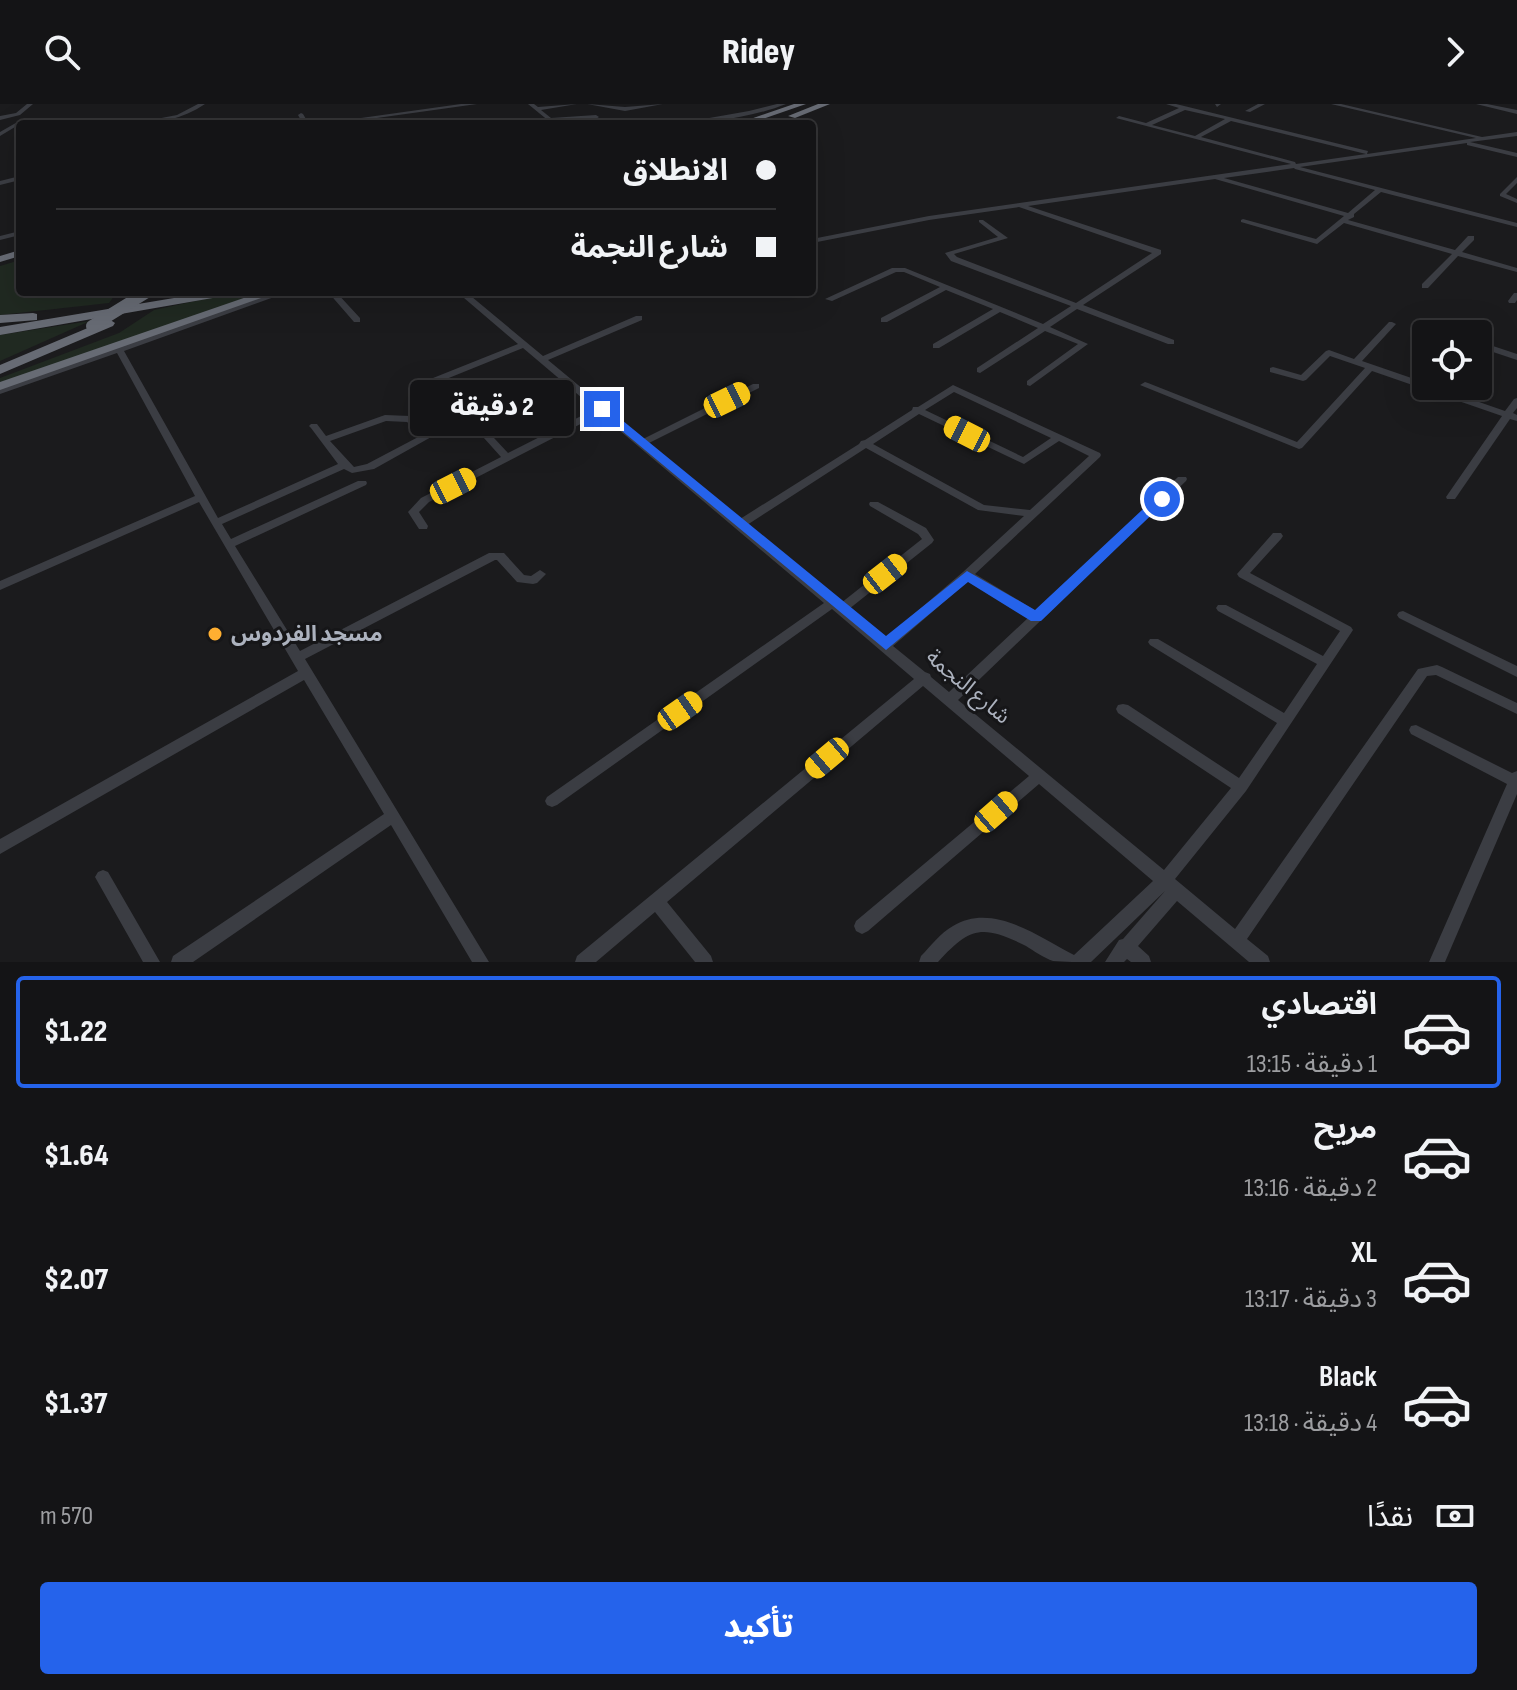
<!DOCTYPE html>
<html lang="ar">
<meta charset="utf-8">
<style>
:root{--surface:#141416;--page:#212123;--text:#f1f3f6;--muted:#9d9ea1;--line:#333335;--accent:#2563eb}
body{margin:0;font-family:"Sofia Sans Condensed","Noto Sans Arabic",sans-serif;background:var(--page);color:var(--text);direction:rtl;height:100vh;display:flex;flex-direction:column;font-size:30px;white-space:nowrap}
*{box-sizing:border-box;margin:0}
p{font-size:26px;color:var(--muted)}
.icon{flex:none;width:44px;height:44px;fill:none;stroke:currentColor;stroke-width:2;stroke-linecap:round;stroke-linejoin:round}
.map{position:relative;height:858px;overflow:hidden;direction:ltr}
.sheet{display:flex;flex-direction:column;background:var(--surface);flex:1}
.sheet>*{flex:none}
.guide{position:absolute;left:16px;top:16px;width:800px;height:176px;border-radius:8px;box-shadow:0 8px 32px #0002,0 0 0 2px var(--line);direction:rtl;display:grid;align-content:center;height:176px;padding:0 40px;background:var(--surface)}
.tools{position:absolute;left:1412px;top:216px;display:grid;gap:16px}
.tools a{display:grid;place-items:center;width:80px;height:80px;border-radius:8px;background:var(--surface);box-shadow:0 8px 32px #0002,0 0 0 2px var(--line);font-size:40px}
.end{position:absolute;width:36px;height:36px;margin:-18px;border:10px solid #2563eb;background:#fff;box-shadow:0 0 0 4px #fff}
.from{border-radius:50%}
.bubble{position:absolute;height:56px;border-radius:8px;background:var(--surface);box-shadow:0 8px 32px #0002,0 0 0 2px var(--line);font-size:26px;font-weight:800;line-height:56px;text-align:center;direction:rtl}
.car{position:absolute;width:24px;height:48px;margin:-24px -12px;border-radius:10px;box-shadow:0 0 6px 2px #0007;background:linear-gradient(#f5c518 24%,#345 0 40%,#f5c518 0 76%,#345 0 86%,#f5c518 0)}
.guide b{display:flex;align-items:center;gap:28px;height:76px;font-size:30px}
.guide b+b{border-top:2px solid var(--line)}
.guide i{width:20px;height:20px;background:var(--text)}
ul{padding:14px 0 0;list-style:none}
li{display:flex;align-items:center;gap:24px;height:112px;margin:0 16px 12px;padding:0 24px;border:4px solid transparent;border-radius:8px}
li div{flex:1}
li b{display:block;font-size:30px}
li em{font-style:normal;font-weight:800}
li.on{border-color:var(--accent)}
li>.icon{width:72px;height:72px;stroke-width:1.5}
.pay{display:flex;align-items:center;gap:20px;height:88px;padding:0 40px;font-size:30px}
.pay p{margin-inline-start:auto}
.primary-button{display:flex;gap:16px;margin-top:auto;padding:16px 40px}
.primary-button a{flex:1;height:92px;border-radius:8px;background:var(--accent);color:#fff;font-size:32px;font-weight:800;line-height:92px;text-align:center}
header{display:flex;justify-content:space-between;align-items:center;height:104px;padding:0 40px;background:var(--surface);font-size:36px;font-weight:800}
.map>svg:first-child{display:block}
.green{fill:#202921}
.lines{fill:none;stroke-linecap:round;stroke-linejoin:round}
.minor{fill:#3b3d43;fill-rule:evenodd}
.highway{fill:#676b74;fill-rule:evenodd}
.highway-bridge{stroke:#676b74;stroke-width:12}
.route{fill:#2563eb}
.poi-dot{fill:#ffaf31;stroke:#161618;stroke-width:3}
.labels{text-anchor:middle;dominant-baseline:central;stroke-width:6;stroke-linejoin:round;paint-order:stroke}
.poi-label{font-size:22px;font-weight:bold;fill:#acb2be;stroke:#161618;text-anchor:start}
.street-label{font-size:22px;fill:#acb2be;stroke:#161618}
</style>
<header><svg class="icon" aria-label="forward" viewBox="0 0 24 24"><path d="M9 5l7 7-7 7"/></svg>Ridey<svg class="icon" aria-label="search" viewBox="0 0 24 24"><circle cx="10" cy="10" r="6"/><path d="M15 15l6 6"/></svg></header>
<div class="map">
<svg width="1517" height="858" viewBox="0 0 1517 858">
<rect width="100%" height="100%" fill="#1b1b1d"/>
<path class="green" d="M20,156V188H117L109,199L0,211V162Z
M237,188H264L0,279V274L119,229L154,206Z
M90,217L0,257V231Z"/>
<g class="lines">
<path class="minor" d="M27,0H33L20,11L0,16V12L16,9Z
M198,0H205C183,15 157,20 130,20L177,11Z
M461,0H477L334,20H318Z
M528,0H534L538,3L577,0L541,6L551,14L596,11L599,13L596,15L550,18Z
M587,0L625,3L663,0L625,7Z
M777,0H786C757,12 707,20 675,20L749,7Z
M1166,0H1176L1368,47L1367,50L1476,34L1331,0H1341L1482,33L1517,28V32L1470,38L1517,49V53L1467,41V39L1300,63L1517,119V123L1381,88L1354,110V113L1348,116L1455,146L1468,132H1474V136L1462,148L1517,164V168L1458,152L1428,184H1422V180L1452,150L1344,119L1317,140L1241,118V116L1243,115L1316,135L1344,112L1215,75L1028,102L1161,146V150L1083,201L1174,236V240H1168L1077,205L1050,223L1088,240L1030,282L1027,281V277L1078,240L1045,227L980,269L977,268V264L1038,224L1000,208L939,244H933V240L993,205L946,186L887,218H881V214L940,183L904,168H896L832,197L825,195L892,164H905L1043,220L1071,202L951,157L945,149L998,133L979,118V116H983L1008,134L954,150L957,153L1076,199L1152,149L1019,103L929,116L812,139V135L929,112L1291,60L1116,14L1119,12L1146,19L1179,4ZM1185,6L1225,15L1195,32L1152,21ZM1231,17L1366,50L1296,60L1295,58L1201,33ZM1294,64L1295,65L1375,86L1348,109L1224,74Z
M1215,0H1221L1217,3Z
M1258,0H1265L1250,8L1245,7Z
M1476,0H1487L1517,6V10Z
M301,9L303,10L309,20H303L298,11Z
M264,14L269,15L262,20H255Z
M21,16L53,15L56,17L53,19L20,20L0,32V28Z
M20,72V76L0,81V77Z
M1517,73V79L1506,90L1517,95V99L1500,92V90Z
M20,127V131L0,136V132Z
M276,188H288L124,247L218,414L338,360L311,324L309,322L311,320H317L326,332L385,311L410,312L413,313L433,332L374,365L352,369L344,365L222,420L231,435L358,377H366L367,379L366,381L235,442L300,547L489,449H504L524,471L531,472L540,466L546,470L537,479L533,480L517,478L497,456H495L305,555L489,858H472L391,721L193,858H171L173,852L384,710L304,576L0,750V735L298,567L199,398L0,486V477L195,392L117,249L0,290V284ZM386,317L407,318L422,331L367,360L354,363L330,337Z
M328,188H336L360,214V218H354Z
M457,188H466L543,252L636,212H642V216L548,256L643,335L753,280H759V284L649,339L740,415L859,340L861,337L865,336L912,306L913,303H918L953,281L1100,349L1101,351L1100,353L975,470L1036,507L1178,373H1186L1187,375L1186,377L958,596L1164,766L1231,684L1118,609L1116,605L1118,601L1123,600L1128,601L1239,674L1277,619L1150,541L1148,538L1150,535H1158L1284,609L1317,560L1218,507L1216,504L1218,501H1226L1323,552L1340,527L1239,473L1237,470L1273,429H1281L1283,432L1281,435L1250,469L1351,523L1353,526L1246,687L1175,775L1235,825L1418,565L1437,561L1442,563L1517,599V610L1436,571L1427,572L1247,835L1268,852L1270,858H1249L1177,797L1138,842L1149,852L1151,858H1131L1127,855L1124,858H1105L1119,836L1123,835L1165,787L1091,858C1080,858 1064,858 1053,857C1044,854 1034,847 1026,842C982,820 970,823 938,858H919L921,852C931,842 940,829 953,822C993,798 1039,833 1074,851L1153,777L1039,680L868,827L862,830L856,827L854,822L856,817L1029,672L923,582L667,798L711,852L713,858H695L655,808L596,858H575L577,852L914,575L832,505L557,701L552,703L547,701L545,697L547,693L824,499L600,310L429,398L419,408L428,422L427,425H419L408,408L421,394L501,353L475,324L473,322L475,320H481L508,349L595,305L523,244L424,284H418V280L518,240ZM954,288L1051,334L1023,353L925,306ZM919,310L1024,360L1059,337L1089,352L1030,406L984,401L873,340ZM866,344L978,406L1024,412L963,468L885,535L849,505L932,439L934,436L926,424L878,398H870L869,400L870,402L918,430L922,435L841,499L747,421ZM968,477L1028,514L949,588L931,573L930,570L925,568L893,542Z
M1514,189H1517V196L1515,199H1509L1508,197Z
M1389,218H1392L1396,220L1362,257L1426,279V282H1433L1505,307L1514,295L1517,294V304L1513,309L1517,311V317L1510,315L1455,395H1447L1446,393L1502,312L1372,267L1302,344L1299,345L1140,281L1145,278L1148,279L1297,338L1365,264L1330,252L1306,276L1303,277L1270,268V264L1273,263L1301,271L1326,247L1329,246L1354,255Z
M1478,237L1517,250V256L1478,243Z
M1403,507L1517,562V573L1399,514L1397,511L1399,508Z
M1416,621L1512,669L1517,667V690L1445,858H1429L1507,680L1411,630L1409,626L1411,622Z
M103,766L108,768L160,858H143L95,773L98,768Z"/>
<path class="highway" d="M794,0H806L748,20L739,19Z
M818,0H830L795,14L788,12Z
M20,146V152L0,158V152Z
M210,188H236L230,191L0,231V223Z
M261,188H278L0,286V278Z
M33,209L37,210V216L0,219V211Z
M109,215L115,219L113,222L0,270V261Z"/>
<path class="highway-bridge" d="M92,222L147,188"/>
</g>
<path class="route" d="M598,303H606L886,532L967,467L1035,506L1157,392L1168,395L1041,517H1031L968,478L886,546L598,307Z"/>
<circle class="poi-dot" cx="215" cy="530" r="8"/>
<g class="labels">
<g class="poi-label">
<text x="231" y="530">مسجد الفردوس</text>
</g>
<g class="street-label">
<text transform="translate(968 583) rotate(40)">شارع النجمة</text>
</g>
</g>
</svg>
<div class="tools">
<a><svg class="icon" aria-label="locate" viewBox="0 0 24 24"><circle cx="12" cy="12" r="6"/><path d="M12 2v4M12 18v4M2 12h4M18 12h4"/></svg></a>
</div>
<i class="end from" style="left:1162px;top:395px"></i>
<i class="end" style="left:602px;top:305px"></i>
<div class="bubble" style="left:410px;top:276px;width:164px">2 دقيقة</div>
<i class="car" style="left:727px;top:296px;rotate:64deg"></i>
<i class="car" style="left:967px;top:330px;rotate:297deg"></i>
<i class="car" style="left:453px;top:382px;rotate:63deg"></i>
<i class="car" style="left:885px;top:470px;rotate:52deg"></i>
<i class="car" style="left:680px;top:607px;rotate:55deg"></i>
<i class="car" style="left:827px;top:654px;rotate:230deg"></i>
<i class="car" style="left:996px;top:708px;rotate:49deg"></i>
<div class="guide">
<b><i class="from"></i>الانطلاق</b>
<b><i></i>شارع النجمة</b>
</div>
</div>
<section class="sheet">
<ul>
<li class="on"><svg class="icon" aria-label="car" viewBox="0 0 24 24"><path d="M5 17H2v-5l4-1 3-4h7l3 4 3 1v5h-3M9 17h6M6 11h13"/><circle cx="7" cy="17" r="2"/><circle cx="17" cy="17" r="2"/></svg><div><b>اقتصادي</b><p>1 دقيقة · 13:15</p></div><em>$1.22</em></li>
<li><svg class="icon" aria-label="car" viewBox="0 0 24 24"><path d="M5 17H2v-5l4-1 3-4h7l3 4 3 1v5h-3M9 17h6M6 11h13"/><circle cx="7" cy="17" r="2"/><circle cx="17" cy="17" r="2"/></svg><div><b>مريح</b><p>2 دقيقة · 13:16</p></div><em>$1.64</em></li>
<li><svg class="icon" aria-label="car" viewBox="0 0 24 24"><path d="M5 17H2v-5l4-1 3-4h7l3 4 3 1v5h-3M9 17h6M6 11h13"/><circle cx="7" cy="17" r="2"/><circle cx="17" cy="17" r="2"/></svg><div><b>XL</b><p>3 دقيقة · 13:17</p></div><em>$2.07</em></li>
<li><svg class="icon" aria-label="car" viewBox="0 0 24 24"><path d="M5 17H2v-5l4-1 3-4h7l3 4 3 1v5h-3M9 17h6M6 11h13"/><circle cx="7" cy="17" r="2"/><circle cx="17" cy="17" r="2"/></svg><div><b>Black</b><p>4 دقيقة · 13:18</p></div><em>$1.37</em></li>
</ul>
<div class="pay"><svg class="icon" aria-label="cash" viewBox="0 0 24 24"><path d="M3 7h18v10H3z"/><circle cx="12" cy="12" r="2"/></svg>نقدًا<p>570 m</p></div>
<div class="primary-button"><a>تأكيد</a></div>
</section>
